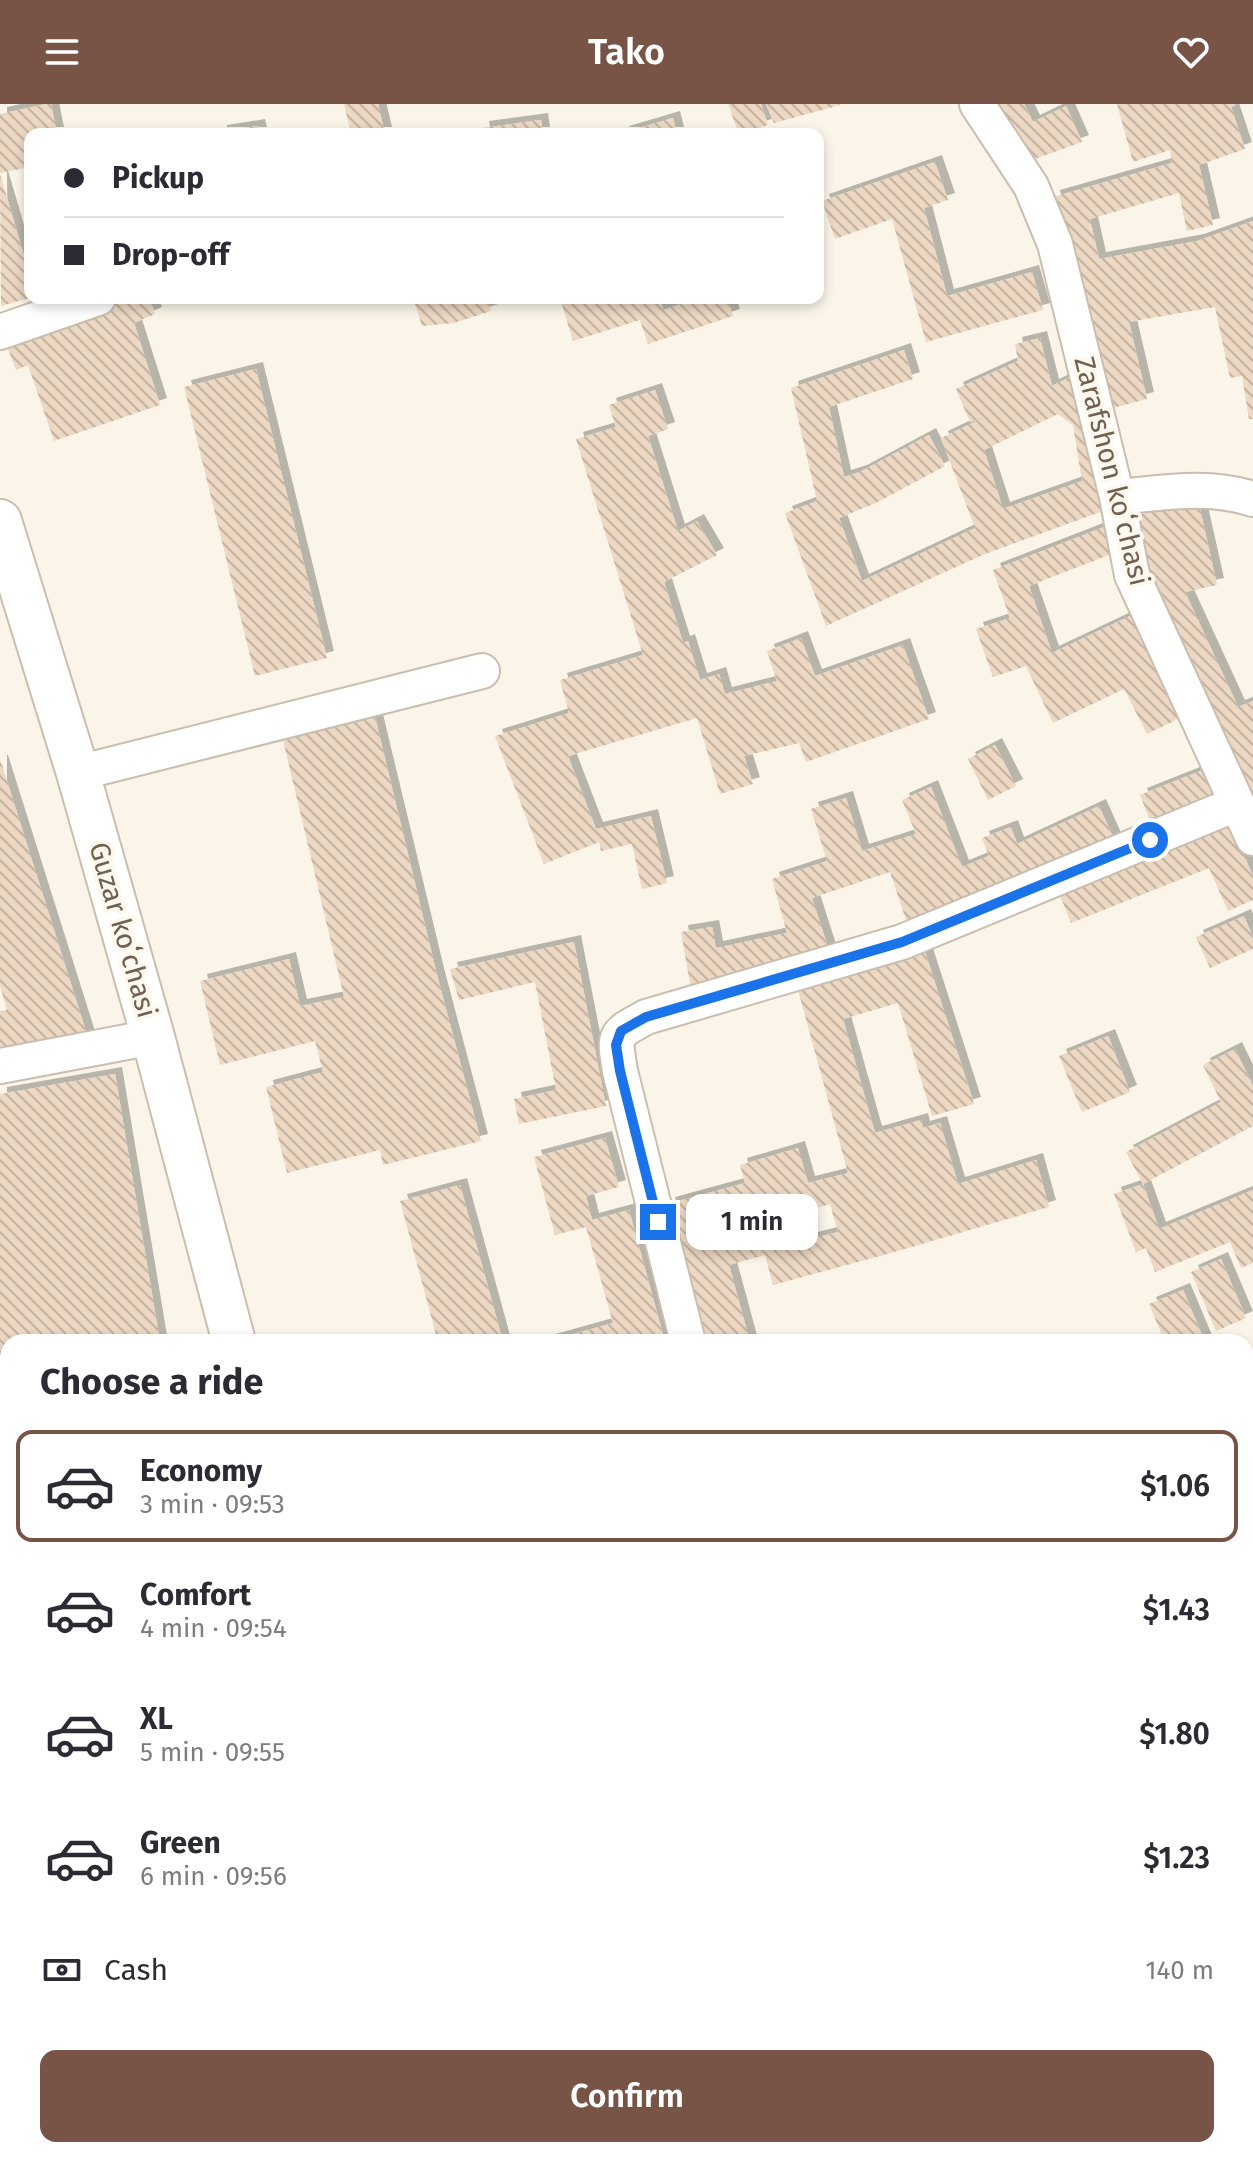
<!DOCTYPE html>
<meta charset="utf-8">
<style>
:root{--surface:#fff;--page:#f2f2f3;--text:#2b2b33;--muted:#7c7c81;--line:#e1e1e2;--accent:#775446}
body{margin:0;font-family:"Fira Sans",sans-serif;background:var(--page);color:var(--text);height:100vh;display:flex;flex-direction:column;font-size:30px;white-space:nowrap}
*{box-sizing:border-box;margin:0}
p{font-size:26px;color:var(--muted)}
.icon{flex:none;width:44px;height:44px;fill:none;stroke:currentColor;stroke-width:2;stroke-linecap:round;stroke-linejoin:round}
.map{position:relative;flex:1;overflow:hidden}
.details{position:absolute;left:0px;top:1230px;width:1254px;height:824px;display:flex;flex-direction:column;background:var(--surface);border-radius:24px 24px 0 0;box-shadow:0 4px 12px #0003}
.details>*{flex:none}
.hud{position:absolute;left:24px;top:24px;width:800px;height:176px;border-radius:16px;box-shadow:0 4px 12px #0003;display:grid;align-content:center;height:176px;padding:0 40px;background:var(--surface)}
.end{position:absolute;width:36px;height:36px;margin:-18px;border:10px solid #1a73e8;background:#fff;box-shadow:0 0 0 4px #fff}
.from{border-radius:50%}
.bubble{position:absolute;height:56px;border-radius:16px;background:var(--surface);box-shadow:0 4px 12px #0003;font-size:26px;font-weight:600;line-height:56px;text-align:center}
.hud b{display:flex;align-items:center;gap:28px;height:76px;font-size:30px}
.hud b+b{border-top:2px solid var(--line)}
.hud i{width:20px;height:20px;background:var(--text)}
ul{padding:0;list-style:none}
li{display:flex;align-items:center;gap:24px;height:112px;margin:0 16px 12px;padding:0 24px;border:4px solid transparent;border-radius:16px}
li div{flex:1}
li b{display:block;font-size:30px}
li em{font-style:normal;font-weight:600}
li.on{border-color:var(--accent)}
li>.icon{width:72px;height:72px;stroke-width:1.5}
h2{padding:0 40px;font-size:36px;line-height:96px}
.pay{display:flex;align-items:center;gap:20px;height:88px;padding:0 40px;font-size:30px}
.pay p{margin-inline-start:auto}
.action{display:flex;gap:16px;margin-top:auto;padding:16px 40px}
.action a{flex:1;height:92px;border-radius:16px;background:var(--accent);color:#fff;font-size:32px;font-weight:600;line-height:92px;text-align:center}
header{display:flex;justify-content:space-between;align-items:center;height:104px;padding:0 40px;background:var(--accent);color:#fff;font-size:36px;font-weight:600}
.map>svg:first-child{display:block}
.building{fill:url(#building-back-hatch);fill-rule:evenodd;filter:url(#shadow)}
.lines{fill:none;stroke-linecap:round;stroke-linejoin:round}
.service-casing{stroke:#cabeaf;stroke-width:22}
.minor-casing{stroke:#cabeaf;stroke-width:38}
.tertiary-casing{stroke:#cabeaf;stroke-width:46}
.secondary-casing{stroke:#cdbfad;stroke-width:48}
.service{stroke:#fff;stroke-width:18}
.minor{stroke:#fff;stroke-width:34}
.tertiary{stroke:#fff;stroke-width:42}
.secondary{stroke:#fff;stroke-width:44}
.route{stroke:#1a73e8;stroke-width:10}
.labels{text-anchor:middle;dominant-baseline:central;stroke-width:8;stroke-linejoin:round;paint-order:stroke}
.street-label{font-size:28px;fill:#715f4f;stroke:#fdf9ee}
</style>
<header><svg class="icon" aria-label="menu" viewBox="0 0 24 24"><path d="M4 6h16M4 12h16M4 18h16"/></svg>Tako<svg class="icon" aria-label="heart" viewBox="0 0 24 24"><path d="M12 20l-8-8c-3-5 5-10 8-4 3-6 11-1 8 4z"/></svg></header>
<div class="map">
<svg width="1253" height="2054" viewBox="0 0 1253 2054">
<defs>
<pattern id="building-back-hatch" width="6" height="6" patternUnits="userSpaceOnUse" patternTransform="scale(2)"><rect width="6" height="6" fill="#ecd8c3"/><path d="M-1 5l2 2M0 0l6 6M5-1l2 2" fill="none" stroke="#c4b2a1"/></pattern>
<filter id="shadow"><feDropShadow dx="7" dy="-7" stdDeviation="0" flood-color="#0004"/></filter>
</defs>
<rect width="100%" height="100%" fill="#faf5e8"/>
<path class="building" d="M46,0H51L57,30H30V63L0,69V10Z
M344,0H378L385,30H351Z
M728,0H761L768,21L739,30Z
M766,0H840V1L774,19Z
M993,0H1024L1033,18L1066,2L1082,38L1021,60Z
M1117,0H1238L1231,3L1245,45L1199,61L1213,121L1187,127L1179,89L1090,115L1099,155L1197,137L1253,117V315H1249L1242,272L1230,274L1215,203L1129,218L1147,295L1109,305L1053,93L1172,59L1170,46L1133,58Z
M673,14L677,30H623L622,29Z
M541,16L543,30H483L482,24Z
M258,22L260,30H220V28Z
M935,58L948,96L924,104L947,192L1032,168L1043,206L926,238L892,115L835,135L822,97Z
M0,70L30,172V194L1,202Z
M127,194H149L155,210L134,219L160,301L54,337L28,261L16,266L7,242Z
M413,194H487L491,207L454,219L422,222Z
M560,194H660L663,206L699,194H727L733,212L648,240L640,216L573,237Z
M1040,234L1052,282L1078,269L1103,407L985,450L826,522L785,409L817,397L791,284L904,246L913,275L829,303L844,373L860,368L929,331L945,362L876,399L839,414L862,477L975,424L941,334L987,312L970,318L956,285L1018,257L1015,240ZM1058,310L1073,321L1082,377L1003,405L984,346Z
M256,265L327,554L255,572L184,283Z
M655,286L668,325L648,332L678,427L697,417L717,451L664,478L683,539L688,537L700,576L719,570L725,590L777,577L767,547L801,534L815,572L903,541L929,615L806,658L799,639L744,652L753,680L720,690L697,614L568,652L596,725L651,712L667,779L642,785L632,740L601,747L599,738L544,760L495,632L569,609L560,576L643,551L576,335L616,323L609,301Z
M1198,396L1217,481L1185,488L1238,603L1253,597V715L1217,649L1128,413Z
M1104,423L1114,449L1029,482L1052,549L1130,512L1182,613L1147,630L1124,585L1053,619L1026,562L993,573L976,525L1010,514L993,466Z
M375,613L437,871L481,1037L383,1061L380,1046L287,1069L266,983L323,968L315,937L220,961L200,877L289,855L300,902L344,893L283,636Z
M995,641L1016,682L988,696L968,655Z
M0,658H1L88,934L0,947V907L7,906L0,882Z
M1203,666L1217,701L1154,727L1140,691Z
M931,683L962,763L989,752L982,734L1011,723L1017,740L1099,702L1116,740L909,825L890,768L812,794L830,850L691,885L681,828L712,823L716,844L787,829L772,775L827,757L811,705L846,694L862,747L916,730L902,696Z
M1228,716L1253,772V796L1228,807L1209,764L1071,819L1057,784Z
M1244,812L1253,834V845L1210,864L1196,833Z
M574,838L606,1002L519,1020L514,995L556,986L535,878L459,896L450,865Z
M924,845L974,1000L932,1012L898,899L843,915L875,1029L921,1016L923,1024L940,1019L958,1080L1036,1056L1049,1103L884,1151L773,1181L765,1151L729,1161L750,1238H707L668,1100L745,1079L740,1061L798,1044L808,1079L848,1069L798,886ZM763,1091L771,1118L830,1100L838,1128L764,1147L749,1095Z
M1108,932L1130,988L1082,1008L1059,952Z
M1235,945L1253,982V1022L1143,1080L1126,1048L1221,998L1203,961Z
M115,970L160,1238H8V1335L0,1336V990Z
M605,1034L619,1083L586,1092L592,1116L629,1106L665,1238H545L613,1219L586,1123L555,1131L534,1053Z
M1143,1080L1159,1125L1253,1086V1159L1241,1164L1230,1138L1155,1168L1146,1144L1136,1148L1114,1090Z
M460,1081L503,1238H438L400,1097Z
M1221,1155L1246,1214L1216,1227L1191,1168Z
M1183,1186L1205,1238H1165L1149,1200Z
M1253,1394V1435H1246V1395Z
M8,1423V1466L0,1467V1424Z
M1253,1543V1591H1252L1249,1580L1246,1581V1545Z
M1253,1788V1856L1246,1840V1791Z
M0,1875H8V2034H0Z
M30,2046H117V2054H0V2052Z
M210,2046H296V2054H210Z
M345,2046H386V2054H345Z
M809,2046H863L848,2054H811Z
M961,2046H997L1001,2054H956L964,2051Z
M1025,2046H1074L1077,2054H1028Z
M1206,2046H1242L1247,2054H1211Z"/>
<g class="lines">
<defs>
<path id="service" d="M1015,2046L1018,2054"/>
<path id="minor" d="M977,0L1031,82L1055,140L1117,393L1132,471L1253,734
M0,228L98,194
M1117,393C1163,389 1208,380 1253,395
M78,669L482,567
M0,962L153,933
M688,1238L620,967C614,930 613,931 646,913L902,838L1236,700"/>
<path id="tertiary" d="M0,417L78,669L153,933L234,1238
M0,1374L8,1372
M325,2046L326,2054"/>
<path id="secondary" d="M1246,1488L1253,1487"/>
</defs>
<use href="#service" class="service-casing"/>
<use href="#minor" class="minor-casing"/>
<use href="#tertiary" class="tertiary-casing"/>
<use href="#secondary" class="secondary-casing"/>
<use href="#service" class="service"/>
<use href="#minor" class="minor"/>
<use href="#tertiary" class="tertiary"/>
<use href="#secondary" class="secondary"/>
</g>
<g class="lines">
<path class="route" d="M658,1118L620,967L616,941L621,927L646,913L902,838L1150,736"/>
</g>
<g class="labels">
<g class="street-label">
<text transform="translate(1112 367) rotate(76)">Zarafshon koʻchasi</text>
<text transform="translate(123 826) rotate(74)">Guzar koʻchasi</text>
</g>
</g>
</svg>
<i class="end from" style="left:1150px;top:736px"></i>
<i class="end" style="left:658px;top:1118px"></i>
<div class="bubble" style="left:686px;top:1090px;width:132px">1 min</div>
<div class="hud">
<b><i class="from"></i>Pickup</b>
<b><i></i>Drop-off</b>
</div>
<section class="details">
<h2>Choose a ride</h2>
<ul>
<li class="on"><svg class="icon" aria-label="car" viewBox="0 0 24 24"><path d="M5 17H2v-5l4-1 3-4h7l3 4 3 1v5h-3M9 17h6M6 11h13"/><circle cx="7" cy="17" r="2"/><circle cx="17" cy="17" r="2"/></svg><div><b>Economy</b><p>3 min · 09:53</p></div><em>$1.06</em></li>
<li><svg class="icon" aria-label="car" viewBox="0 0 24 24"><path d="M5 17H2v-5l4-1 3-4h7l3 4 3 1v5h-3M9 17h6M6 11h13"/><circle cx="7" cy="17" r="2"/><circle cx="17" cy="17" r="2"/></svg><div><b>Comfort</b><p>4 min · 09:54</p></div><em>$1.43</em></li>
<li><svg class="icon" aria-label="car" viewBox="0 0 24 24"><path d="M5 17H2v-5l4-1 3-4h7l3 4 3 1v5h-3M9 17h6M6 11h13"/><circle cx="7" cy="17" r="2"/><circle cx="17" cy="17" r="2"/></svg><div><b>XL</b><p>5 min · 09:55</p></div><em>$1.80</em></li>
<li><svg class="icon" aria-label="car" viewBox="0 0 24 24"><path d="M5 17H2v-5l4-1 3-4h7l3 4 3 1v5h-3M9 17h6M6 11h13"/><circle cx="7" cy="17" r="2"/><circle cx="17" cy="17" r="2"/></svg><div><b>Green</b><p>6 min · 09:56</p></div><em>$1.23</em></li>
</ul>
<div class="pay"><svg class="icon" aria-label="cash" viewBox="0 0 24 24"><path d="M3 7h18v10H3z"/><circle cx="12" cy="12" r="2"/></svg>Cash<p>140 m</p></div>
<div class="action"><a>Confirm</a></div>
</section>
</div>
